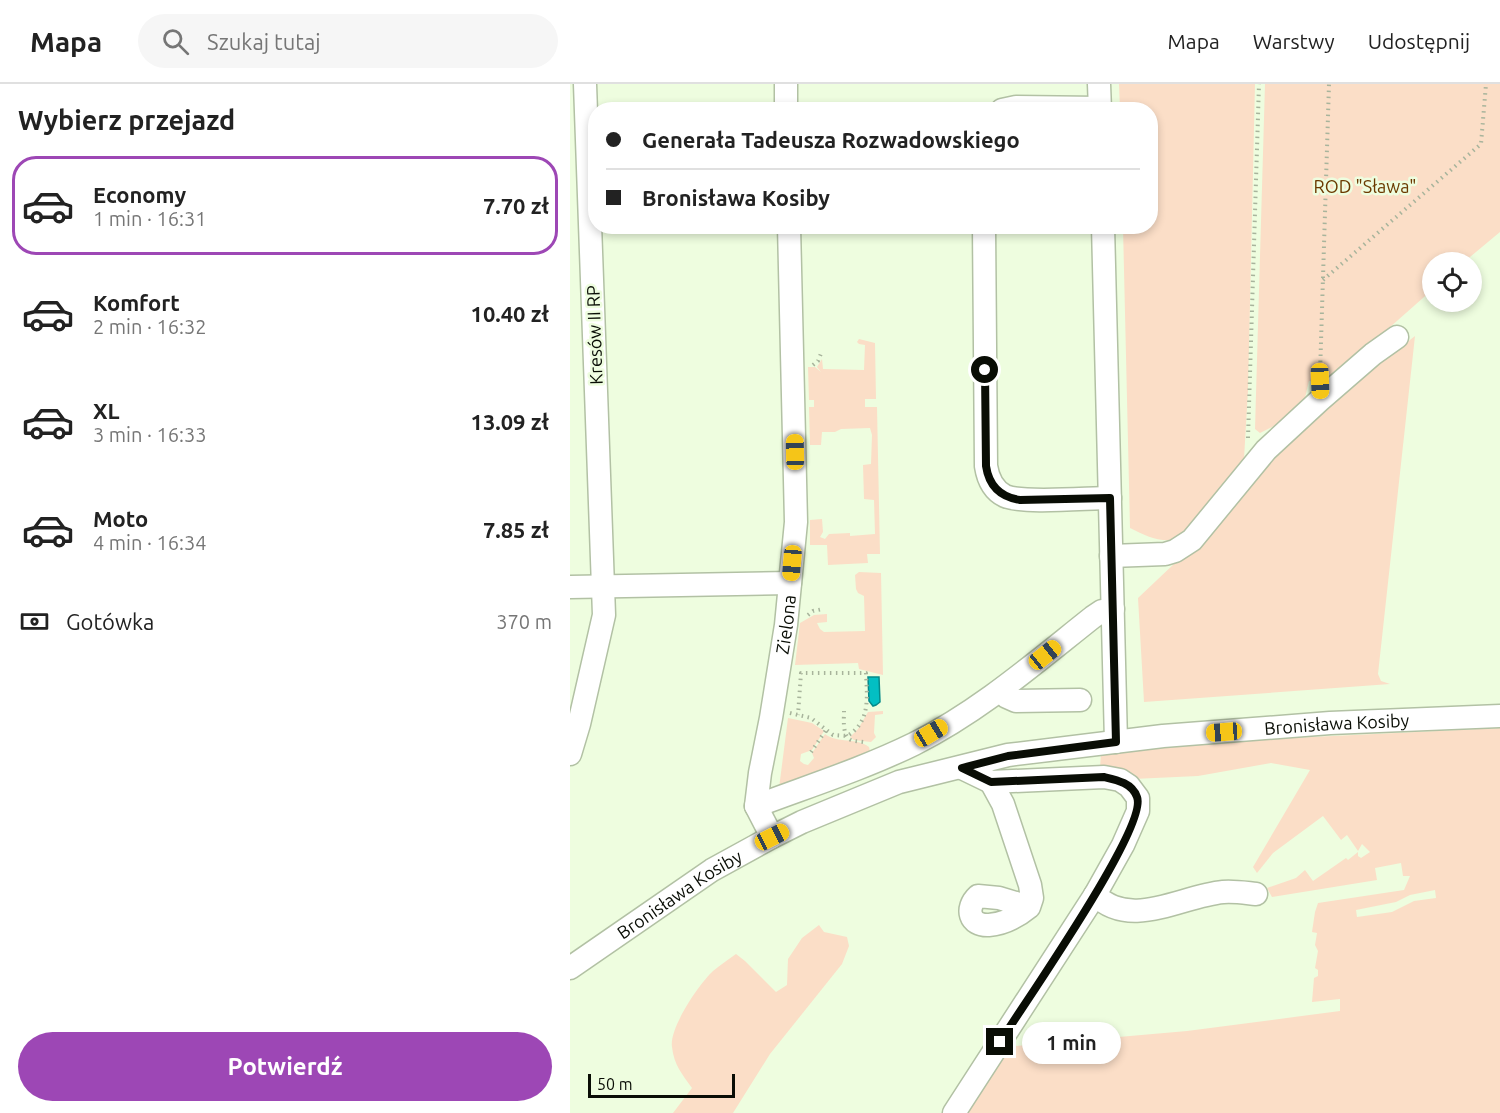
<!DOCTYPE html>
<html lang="pl">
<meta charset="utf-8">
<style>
:root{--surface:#fff;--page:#f6f6f6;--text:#222;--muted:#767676;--line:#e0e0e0;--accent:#9d47b5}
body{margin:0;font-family:Ubuntu,sans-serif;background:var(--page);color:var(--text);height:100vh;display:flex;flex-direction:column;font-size:22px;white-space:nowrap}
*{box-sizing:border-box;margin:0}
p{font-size:20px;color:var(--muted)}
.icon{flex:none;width:33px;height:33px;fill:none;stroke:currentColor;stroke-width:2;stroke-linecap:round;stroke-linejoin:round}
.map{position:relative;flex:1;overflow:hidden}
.details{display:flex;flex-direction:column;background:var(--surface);width:570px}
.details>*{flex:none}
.top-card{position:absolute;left:18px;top:18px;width:570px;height:132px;border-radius:24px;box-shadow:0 3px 9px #0003;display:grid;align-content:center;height:132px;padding:0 18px;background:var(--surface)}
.tools{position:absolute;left:852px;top:168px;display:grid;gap:12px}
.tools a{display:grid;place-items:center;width:60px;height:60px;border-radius:50%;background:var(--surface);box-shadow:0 3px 9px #0003;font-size:30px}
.scale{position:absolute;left:18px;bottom:15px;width:147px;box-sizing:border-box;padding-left:6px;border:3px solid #090d05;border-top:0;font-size:16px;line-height:21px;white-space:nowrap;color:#090d05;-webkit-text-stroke:4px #eefddf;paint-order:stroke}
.end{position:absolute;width:27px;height:27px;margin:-14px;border:8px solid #090d05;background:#fff;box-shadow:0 0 0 3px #fff}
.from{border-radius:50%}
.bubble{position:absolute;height:42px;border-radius:21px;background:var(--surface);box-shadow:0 3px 9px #0003;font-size:20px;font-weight:600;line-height:42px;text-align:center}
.car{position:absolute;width:18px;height:36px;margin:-18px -9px;border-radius:8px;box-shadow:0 0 4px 2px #0007;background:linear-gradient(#f5c518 24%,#345 0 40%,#f5c518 0 76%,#345 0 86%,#f5c518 0)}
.top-card b{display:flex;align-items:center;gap:21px;height:57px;font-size:22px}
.top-card b+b{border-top:2px solid var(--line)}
.top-card i{width:15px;height:15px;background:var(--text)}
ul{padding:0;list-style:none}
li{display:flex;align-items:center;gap:18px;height:99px;margin:0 12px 9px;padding:0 6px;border:3px solid transparent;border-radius:24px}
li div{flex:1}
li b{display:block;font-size:22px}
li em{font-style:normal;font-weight:600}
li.current{border-color:var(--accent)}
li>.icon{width:54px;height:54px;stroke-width:1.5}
h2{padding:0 18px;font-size:27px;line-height:72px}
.pay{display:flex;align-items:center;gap:15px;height:66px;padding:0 18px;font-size:22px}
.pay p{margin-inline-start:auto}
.action{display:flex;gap:12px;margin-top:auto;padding:12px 18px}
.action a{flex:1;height:69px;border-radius:36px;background:var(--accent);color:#fff;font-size:24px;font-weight:600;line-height:69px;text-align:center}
header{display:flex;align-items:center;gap:36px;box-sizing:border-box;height:84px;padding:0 30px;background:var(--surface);border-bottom:2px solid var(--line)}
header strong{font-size:28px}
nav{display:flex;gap:33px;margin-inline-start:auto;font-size:21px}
.search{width:420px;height:54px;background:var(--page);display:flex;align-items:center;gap:15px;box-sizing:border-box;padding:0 21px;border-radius:33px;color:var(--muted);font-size:22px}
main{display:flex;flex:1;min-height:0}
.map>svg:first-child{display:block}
.green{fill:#fbdec7;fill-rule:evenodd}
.water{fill:#03bfc3;stroke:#058a8a;stroke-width:1.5}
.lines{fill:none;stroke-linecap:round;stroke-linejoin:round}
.minor-casing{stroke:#b2c1a4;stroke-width:25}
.path{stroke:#a8b49c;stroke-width:4;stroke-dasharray:1.5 4.5;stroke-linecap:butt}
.minor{stroke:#fff;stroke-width:22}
.route{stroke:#090d05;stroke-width:8}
.labels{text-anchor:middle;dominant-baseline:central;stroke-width:5;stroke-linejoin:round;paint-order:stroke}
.park-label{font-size:18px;fill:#6b3a01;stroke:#eefddf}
.street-label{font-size:18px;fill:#090d05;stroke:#eefddf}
</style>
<header>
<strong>Mapa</strong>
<div class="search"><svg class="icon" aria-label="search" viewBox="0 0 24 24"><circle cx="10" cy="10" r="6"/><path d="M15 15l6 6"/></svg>Szukaj tutaj</div>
<nav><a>Mapa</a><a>Warstwy</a><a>Udostępnij</a></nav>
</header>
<main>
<section class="details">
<h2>Wybierz przejazd</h2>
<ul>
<li class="current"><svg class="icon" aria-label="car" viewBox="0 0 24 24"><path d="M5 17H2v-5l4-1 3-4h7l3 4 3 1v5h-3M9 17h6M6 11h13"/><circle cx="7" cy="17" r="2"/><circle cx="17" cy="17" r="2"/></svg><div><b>Economy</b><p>1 min · 16:31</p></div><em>7.70 zł</em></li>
<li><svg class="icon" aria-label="car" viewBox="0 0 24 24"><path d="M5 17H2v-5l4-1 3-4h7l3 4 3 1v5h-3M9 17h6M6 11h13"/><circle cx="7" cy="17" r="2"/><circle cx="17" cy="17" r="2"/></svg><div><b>Komfort</b><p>2 min · 16:32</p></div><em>10.40 zł</em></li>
<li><svg class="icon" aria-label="car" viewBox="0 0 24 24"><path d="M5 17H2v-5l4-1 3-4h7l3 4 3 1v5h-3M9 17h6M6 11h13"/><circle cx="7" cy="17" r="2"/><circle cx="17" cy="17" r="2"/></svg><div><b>XL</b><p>3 min · 16:33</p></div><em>13.09 zł</em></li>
<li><svg class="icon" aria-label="car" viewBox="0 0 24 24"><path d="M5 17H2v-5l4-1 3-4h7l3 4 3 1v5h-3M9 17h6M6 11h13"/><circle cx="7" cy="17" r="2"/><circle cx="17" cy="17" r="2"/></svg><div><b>Moto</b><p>4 min · 16:34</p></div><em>7.85 zł</em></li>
</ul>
<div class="pay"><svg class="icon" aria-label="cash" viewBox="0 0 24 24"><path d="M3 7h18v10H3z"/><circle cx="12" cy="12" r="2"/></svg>Gotówka<p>370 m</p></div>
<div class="action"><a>Potwierdź</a></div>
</section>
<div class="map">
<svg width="930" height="1029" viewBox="0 0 930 1029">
<rect width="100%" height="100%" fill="#eefddf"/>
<path class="green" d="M549,0H685L678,306L674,375L672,383C658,400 625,453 604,456C587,458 574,451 560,444L553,143L580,142V26L550,25Z
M695,0H930V148L894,178H862V206L759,297H739L734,318L712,338L690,349L685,345Z
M845,252L808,590L811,597L820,600L574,618L568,514L625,460L685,388L775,307Z
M289,255L305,259L306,315H295V323H307L310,470H297L298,479L258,481L257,461H240V436L252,435L253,448L250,453L255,455L259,450L280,449V452L305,450L304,416L294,415L293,381L301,380L302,351L300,344L271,345L265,348H252L251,361H240L239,323H244V316H239L238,283H245L251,288L247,283L252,275L253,285L294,286L295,261L289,260L287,258Z
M289,488L311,489L313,591L289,585L288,579L225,581L230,539L244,531L257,530V538L247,539L250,545L254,548L295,547L294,512L288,509L286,505L285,491Z
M313,627V630L305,631L304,649L306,653L301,658L284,656L280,653L288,645L298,628Z
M218,634L242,639L254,647L242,666L231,670L230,677L234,680L238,681L244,674L242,669L255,650C268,660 286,653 299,663L301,672L208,712Z
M930,644V1029H390L434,963L617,947L770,927V915L742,918L744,894L748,892V886L745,884L748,867L745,861L747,849L742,848L745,828L748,819L834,806L840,792H833L831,779L805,784L807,796L702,813L697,804L726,794L735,786L743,797L776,774L778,776L788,768V772L791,774L800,768L792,760L788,767L777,751L771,756L753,732L703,769L687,789L683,783L740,686L701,679L628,692L563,695L530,685L531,669L701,655ZM865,806L866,814L844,817L822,828L787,833L786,826L826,818L840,811Z
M249,841L254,848L277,853L279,862L272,880L200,970L163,1029H103L122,1004C112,990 104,981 102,963C99,944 129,900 143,887C150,881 158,876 166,870L175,877L206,908L217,901L218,875L232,854Z"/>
<path class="water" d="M298,593H309L310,618L306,621L303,622L299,617Z"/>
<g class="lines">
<defs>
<g id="minor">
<path d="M216,0V26"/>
<path d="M529,0L530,26"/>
<path d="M432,26L446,23L530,24"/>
<path d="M414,142L416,382C418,395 423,406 435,412C453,420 517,414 540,414"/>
<path d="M533,142L546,658"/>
<path d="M541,472L595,470L605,467L622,456L696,366L750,316L803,270L827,253"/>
<path d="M0,503L220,499"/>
<path d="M431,606L437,613L446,617L510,616"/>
<path d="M0,670L9,640L34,531L15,0"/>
<path d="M421,698L433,720L460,801L462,814L459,823C448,832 434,840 419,841C399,842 395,824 408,812L429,814L459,823"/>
<path d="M186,722C239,702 293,685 344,660C410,627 466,578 523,533L532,527L543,525"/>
<path id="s1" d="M202,753L186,722L190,689L201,634L216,541L226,438L219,142"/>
<path d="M525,811C561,846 611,812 653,808C664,807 676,809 686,810"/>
<path id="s2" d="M0,884L142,786L202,753L232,738L329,698L438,671L593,652L760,639L930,632"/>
<path d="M384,1029L525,811L553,761L568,727V714L559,702L550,696L534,693L421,698L392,684"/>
</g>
</defs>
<use href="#minor" class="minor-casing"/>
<path class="path" d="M753,196L911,60L916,0
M243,281L248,277L252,267
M750,290L759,0
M678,354L689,0
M238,531L243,527L253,525
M274,627C274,635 272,652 281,656C286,658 292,657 297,659
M220,629L241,634L263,651L277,652C301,638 297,612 296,589H231L228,631
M241,668L256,646"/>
<use href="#minor" class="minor"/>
</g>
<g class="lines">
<path class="route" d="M415,286L416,382C419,402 430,413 450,416L540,414L546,658L438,672L392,684L421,698L534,693C547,696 562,699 567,713C579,742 451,924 430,958"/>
</g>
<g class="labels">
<g class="park-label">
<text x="795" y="102">ROD "Sława"</text>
</g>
<g class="street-label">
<text transform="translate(24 251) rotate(-92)">Kresów II RP</text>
<text stroke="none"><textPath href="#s1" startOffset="219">Zielona</textPath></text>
<text stroke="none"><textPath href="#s2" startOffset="822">Bronisława Kosiby</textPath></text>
<text stroke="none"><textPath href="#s2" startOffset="132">Bronisława Kosiby</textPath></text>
</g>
</g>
</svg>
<div class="tools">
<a><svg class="icon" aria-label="locate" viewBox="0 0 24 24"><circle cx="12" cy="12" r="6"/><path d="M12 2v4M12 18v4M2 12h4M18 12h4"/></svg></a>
</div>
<div class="scale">50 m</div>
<i class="end from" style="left:415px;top:286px"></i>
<i class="end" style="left:430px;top:958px"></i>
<div class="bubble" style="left:452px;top:938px;width:99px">1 min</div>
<i class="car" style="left:750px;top:297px;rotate:178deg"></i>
<i class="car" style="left:225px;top:368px;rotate:359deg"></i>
<i class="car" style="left:222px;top:479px;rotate:185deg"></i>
<i class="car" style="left:475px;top:571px;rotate:51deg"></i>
<i class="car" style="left:654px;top:648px;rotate:266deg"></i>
<i class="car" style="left:361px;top:649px;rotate:59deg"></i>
<i class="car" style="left:202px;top:753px;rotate:63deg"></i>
<div class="top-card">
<b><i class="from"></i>Generała Tadeusza Rozwadowskiego</b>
<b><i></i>Bronisława Kosiby</b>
</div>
</div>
</main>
